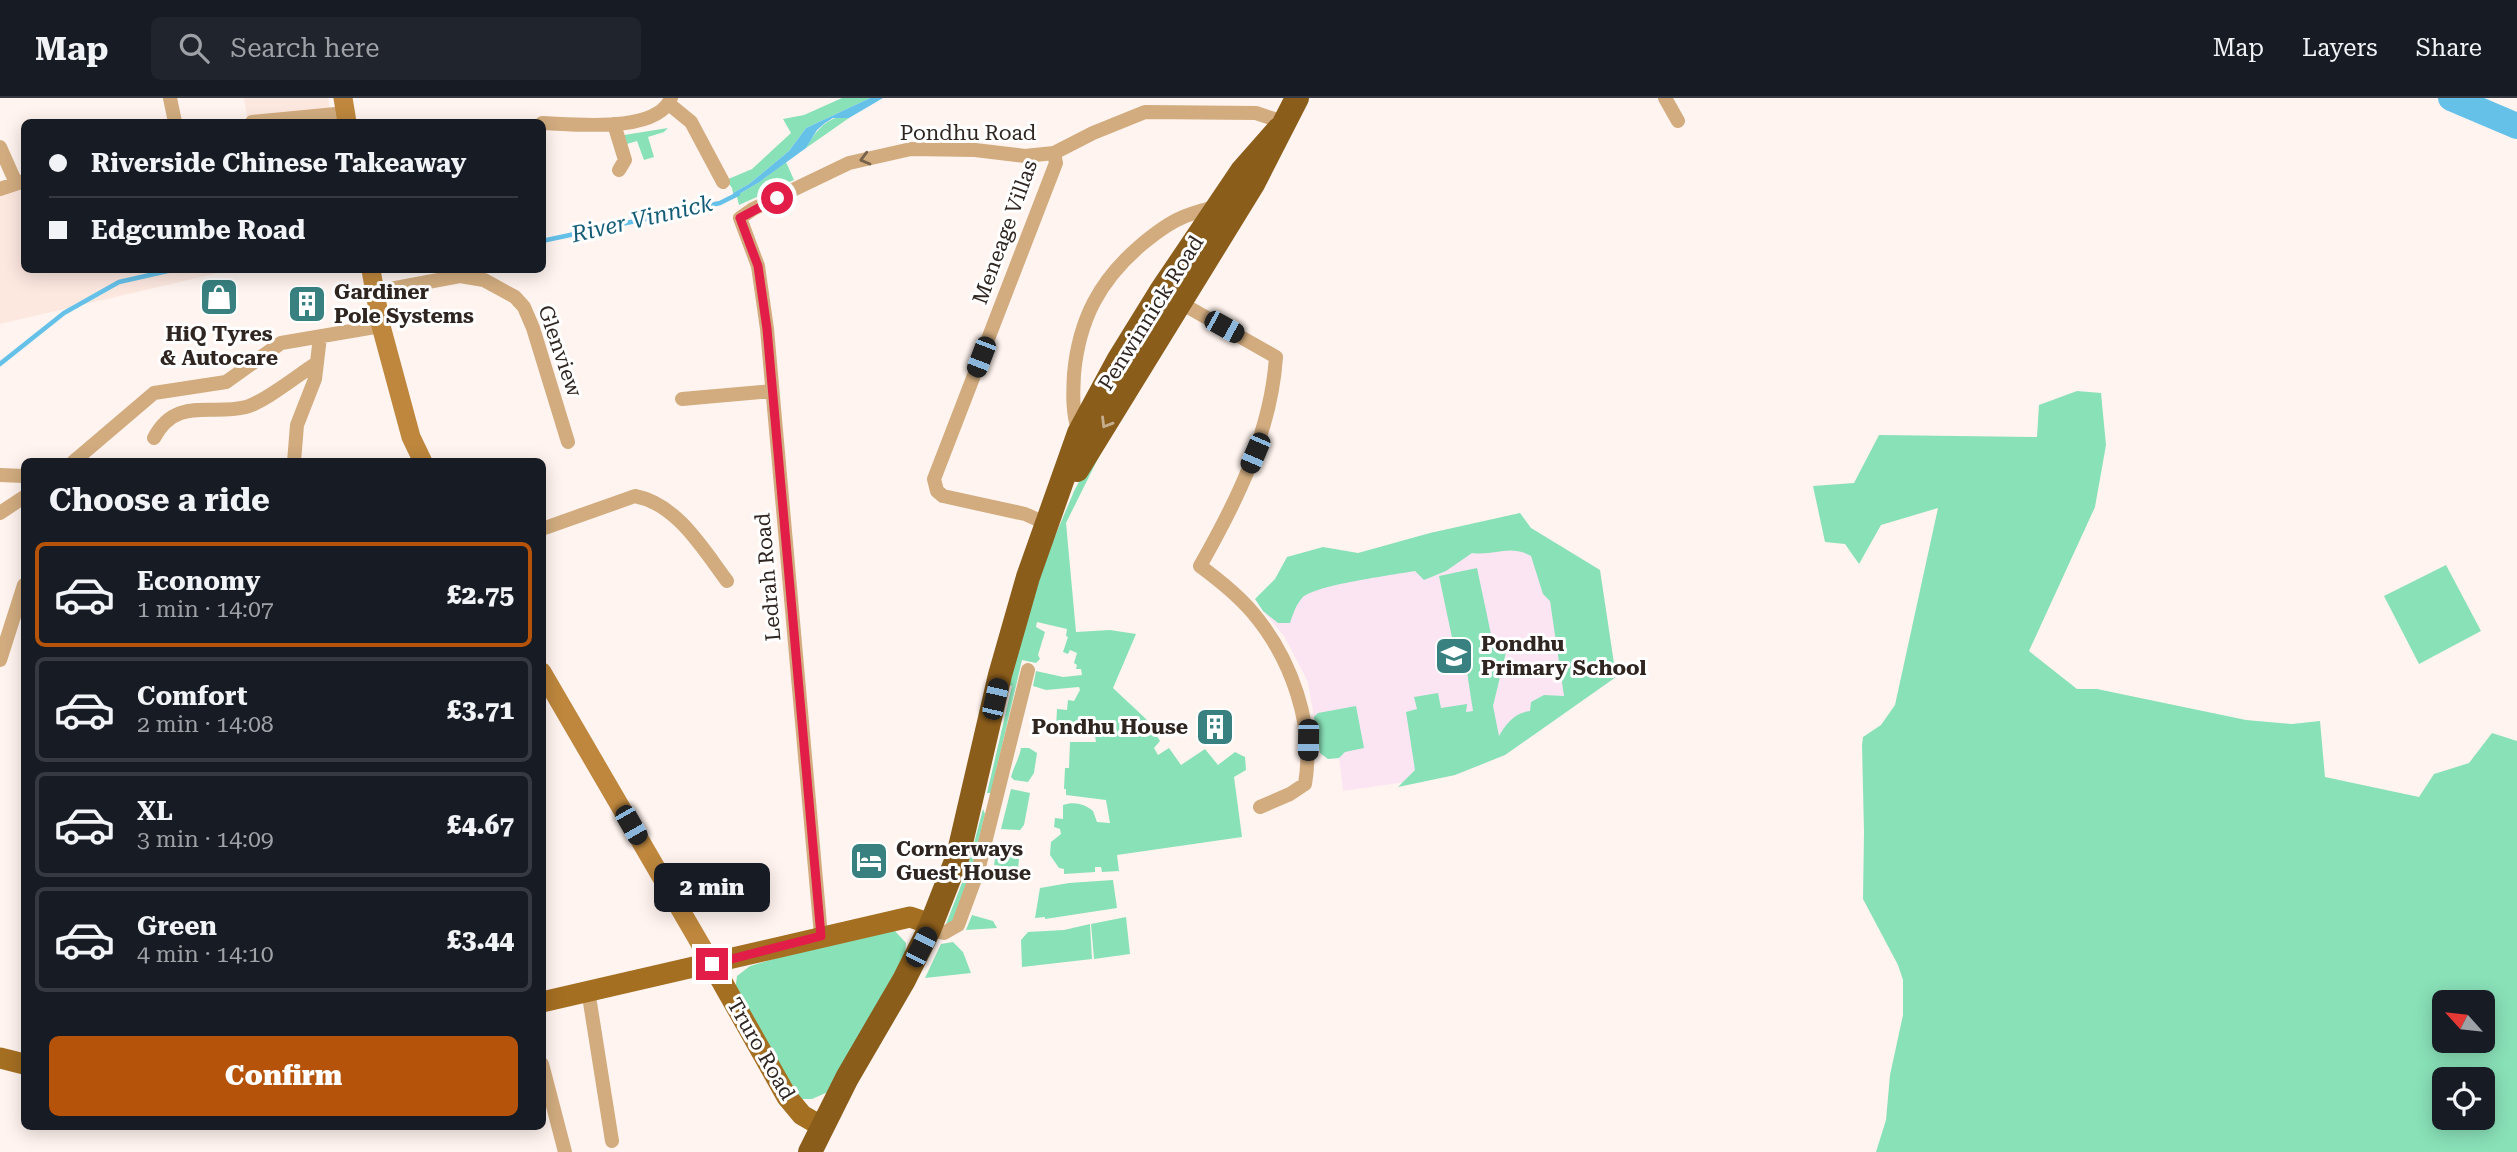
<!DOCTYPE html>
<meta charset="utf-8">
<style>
:root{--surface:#171b24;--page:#20242c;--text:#f1f3f6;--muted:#9ea1a6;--line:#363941;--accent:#b45309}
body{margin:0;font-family:"Roboto Serif",serif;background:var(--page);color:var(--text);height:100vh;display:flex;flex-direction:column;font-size:26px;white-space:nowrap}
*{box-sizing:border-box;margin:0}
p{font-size:23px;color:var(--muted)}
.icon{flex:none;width:38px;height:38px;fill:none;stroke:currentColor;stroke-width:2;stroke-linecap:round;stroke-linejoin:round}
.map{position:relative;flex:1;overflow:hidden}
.panel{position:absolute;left:21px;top:360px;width:525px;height:672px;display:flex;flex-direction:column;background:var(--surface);border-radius:10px;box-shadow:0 4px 18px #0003}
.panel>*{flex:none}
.guide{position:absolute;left:21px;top:21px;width:525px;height:154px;border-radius:10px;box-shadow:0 4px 18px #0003;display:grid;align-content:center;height:154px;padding:0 28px;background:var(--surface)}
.needle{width:46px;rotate:297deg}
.buttons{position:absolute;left:2432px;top:892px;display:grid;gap:14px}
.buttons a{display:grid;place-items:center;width:63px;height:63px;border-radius:10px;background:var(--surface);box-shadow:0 4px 18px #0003;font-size:35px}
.end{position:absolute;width:32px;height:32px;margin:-16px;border:9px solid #e11d48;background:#fff;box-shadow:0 0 0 4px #fff}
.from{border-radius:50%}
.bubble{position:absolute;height:49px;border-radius:10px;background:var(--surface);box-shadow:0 4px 18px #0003;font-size:23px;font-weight:800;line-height:49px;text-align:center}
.car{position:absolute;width:21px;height:42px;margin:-21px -10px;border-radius:9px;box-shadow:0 0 5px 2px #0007;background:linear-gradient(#222 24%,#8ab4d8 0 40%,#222 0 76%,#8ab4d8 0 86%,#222 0)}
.guide b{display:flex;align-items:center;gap:24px;height:66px;font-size:26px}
.guide b+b{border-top:2px solid var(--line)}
.guide i{width:18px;height:18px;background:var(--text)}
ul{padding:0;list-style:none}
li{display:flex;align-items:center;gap:21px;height:105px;margin:0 14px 10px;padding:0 14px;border:4px solid var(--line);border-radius:10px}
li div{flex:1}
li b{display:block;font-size:26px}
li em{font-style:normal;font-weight:800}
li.current{border-color:var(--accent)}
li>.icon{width:63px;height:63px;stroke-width:1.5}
h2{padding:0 28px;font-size:32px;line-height:84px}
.cta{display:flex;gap:14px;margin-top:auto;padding:14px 28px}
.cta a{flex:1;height:80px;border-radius:10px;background:var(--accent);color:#fff;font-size:28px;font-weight:800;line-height:80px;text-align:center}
header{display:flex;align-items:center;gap:42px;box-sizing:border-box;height:98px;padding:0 35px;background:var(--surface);border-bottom:2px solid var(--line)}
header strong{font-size:33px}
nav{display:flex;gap:38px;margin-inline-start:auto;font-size:24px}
.search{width:490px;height:63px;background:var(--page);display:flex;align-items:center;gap:18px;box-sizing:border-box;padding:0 24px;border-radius:10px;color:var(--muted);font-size:26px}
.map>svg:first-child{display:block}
.built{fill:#fde8e0}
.education{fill:#fbe5f3}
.green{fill:#89e1b8;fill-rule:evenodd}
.water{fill:#66c1e9}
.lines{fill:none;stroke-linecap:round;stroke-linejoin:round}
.stream{stroke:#66c1e9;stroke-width:4.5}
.river{stroke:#66c1e9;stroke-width:26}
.street{stroke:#d2ac7f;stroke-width:14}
.secondary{stroke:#be873d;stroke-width:19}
.primary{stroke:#a56f22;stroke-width:21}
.highway{stroke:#8b5d1b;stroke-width:24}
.oneway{stroke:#78624b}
.oneway2{stroke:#c5ae8d}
.route{stroke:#e11d48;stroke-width:9}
.labels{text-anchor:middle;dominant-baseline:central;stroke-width:6;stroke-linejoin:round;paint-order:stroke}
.street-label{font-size:21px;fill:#2f2521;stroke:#fff}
.poi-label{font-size:21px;font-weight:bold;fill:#2f2521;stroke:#fff;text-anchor:start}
.water-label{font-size:23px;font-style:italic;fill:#135c77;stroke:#fff}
</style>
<header>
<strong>Map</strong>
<div class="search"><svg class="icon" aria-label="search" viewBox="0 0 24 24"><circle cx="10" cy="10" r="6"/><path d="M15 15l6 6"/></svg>Search here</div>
<nav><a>Map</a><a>Layers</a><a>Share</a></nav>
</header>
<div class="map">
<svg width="2517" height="1054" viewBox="0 0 2517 1054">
<rect width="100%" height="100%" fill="#fff4ef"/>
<path class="built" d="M244,0H328L332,24H248Z
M24,88V172H231L0,226V94Z"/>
<path class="education" d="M1531,430L1600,472L1616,579L1505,657L1455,677L1343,693L1339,660L1328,661L1320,655L1308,584L1284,538L1263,513L1321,482Z"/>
<path class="green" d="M842,0H870L806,30L789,53L749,86L733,95L732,90L726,82L752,71L791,35L783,21L804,17Z
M838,19L849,20L806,50C814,36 822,24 838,19Z
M668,30L664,34L648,39L654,59L644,62L637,43L627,46L624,37Z
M786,64L794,82L739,107L737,99H734L758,85Z
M1135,286L1066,425L1076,534L1110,532L1136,536L1113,590L1146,621L1160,643L1154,650L1158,657L1169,650L1181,667L1205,651L1218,667L1235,654L1245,659L1246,672L1234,679L1242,739L1117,757L1119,773L1102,774L1101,769H1095V774L1064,776V771L1059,770L1050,757L1051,744L1061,736L1060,731L1054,729L1055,720L1063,721V707C1074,703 1085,706 1093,713L1097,724L1110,725L1106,702L1066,697V691H1064L1065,670H1069L1070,644H1096L1093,627L1067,636H1065V630L1056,629L1057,611L1067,612L1068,602L1074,603L1080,592L1079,589L1046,592L1033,588L1036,573L1063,579L1082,577L1081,571H1076L1077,567L1074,565L1077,555L1070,552L1068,556L1063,554L1068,539L1066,538L1067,531L1037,524L1036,529L1045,534L1038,557L1040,561L1036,565L1022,562L991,695H987L1012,588L1009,587L1044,464L1075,391Z
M2077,293L2101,295L2106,347L2095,409L2029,553L2077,591H2097L2246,622L2292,626L2320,623L2325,679L2419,699L2434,676L2469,665L2492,635L2517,643V1054H1876L1886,1022L1890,977L1903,917V882L1898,867L1863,801L1864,734L1862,647L1863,639L1881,627L1895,607L1938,410L1881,427L1859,466L1845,446L1825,444L1813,388L1854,385L1879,337L2037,339L2039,307ZM2445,905H2483V943H2445ZM2445,982H2483V1020H2445Z
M1520,415L1531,430L1600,472L1616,579L1505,657L1455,677L1398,689L1415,672L1406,614L1417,611L1414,599L1438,595L1441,610L1467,606L1466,614L1473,613L1463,548L1454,549L1439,478L1477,470L1492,541L1503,542L1507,550L1493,608L1499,638C1506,626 1514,615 1530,613L1531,604L1544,597L1564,598L1550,503L1543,496L1531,458C1509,446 1496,458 1472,455L1446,473L1424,482L1415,473C1393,477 1314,487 1302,500C1296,507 1293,516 1290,525H1278L1263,513L1255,501L1275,481L1287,459L1323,449L1358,455L1430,435Z
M2446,467L2481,533L2419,566L2384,498Z
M1356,608L1364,650L1345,654L1339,660L1328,661L1320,655L1314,619L1318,615Z
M1021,650H1029L1037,655L1034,675L1028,684L1014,682L1011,679C1014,668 1019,661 1021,650Z
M1011,691L1030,695L1024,727L1020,732L1001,731Z
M983,711L985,716L971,775L955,822L946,826L967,772Z
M1007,745H1021L1018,770L994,767L997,748Z
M1113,782L1117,810L1045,821V819L1035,820L1040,790L1069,785Z
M972,817L993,823L997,830L966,832Z
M1126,819L1130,856L1094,861L1091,826Z
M1090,826L1092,861L1022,869L1021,842L1028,834L1064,832Z
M883,828L895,833L906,845L905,856L828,994L812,1001H800L735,893L737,878L750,868Z
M953,844L963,854L971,875L925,880L941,846Z"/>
<path class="water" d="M870,0H883L849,20H833L825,25L817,32L806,50L758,85L734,99L733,95L749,86L789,53L806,30Z"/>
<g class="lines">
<path class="stream" d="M542,143L720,105L738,96
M0,266L64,215L119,184L172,172"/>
<path class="river" d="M2451,0L2517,28"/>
<path class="street" d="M170,0L175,24
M1665,0L1678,23
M669,6L691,24L723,84
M252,24L346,15
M542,25C574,26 657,36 671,0
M614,26L625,62L619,72
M0,49L16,85
M0,91L24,83
M374,194L460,178L484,182L515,199L524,209L533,230L568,344
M1179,204L1276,259C1271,334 1237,403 1200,468C1219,482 1238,497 1253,515C1291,560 1315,627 1305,686L1290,696L1260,709
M682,301L772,293
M1079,334C1072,316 1073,295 1074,276C1079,221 1100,182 1141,147C1153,137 1167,126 1181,120C1192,115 1205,112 1216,108
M154,340C176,298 210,318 246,309C265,304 299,276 317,265
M73,364L154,295L226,284L281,245L381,228
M294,364L297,327L315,281L320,239
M0,377L24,378
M0,415L24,399
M1047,426L1025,416L943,398L937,393L934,381L1056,65L1054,55
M542,431L635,398C677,406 703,451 727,483
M0,562L24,487
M929,832L944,835L958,827L978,773L1028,572
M821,838L767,231L758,168L740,120L753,111L849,65L911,51L975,52L1025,58L1054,55L1093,35L1145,14L1256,15L1283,24
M588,892L612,1043
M542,966L565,1054"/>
<path class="secondary" d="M343,0L347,24
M371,172L381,228L411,339L423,364
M542,574L712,866"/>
<path class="primary" d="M712,866L787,999L802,1017L821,1028
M542,904L910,819L931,826
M0,960L24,966"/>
<path class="highway" d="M1077,372L1253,86L1297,0
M810,1054L847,980L904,882L929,832L958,758L1000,577L1028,479L1079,335L1119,261L1161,193L1242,73L1279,31"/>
</g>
<defs><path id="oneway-chevron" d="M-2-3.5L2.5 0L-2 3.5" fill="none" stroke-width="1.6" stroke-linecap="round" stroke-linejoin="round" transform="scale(1.75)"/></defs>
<use class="oneway" href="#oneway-chevron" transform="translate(865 61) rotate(165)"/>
<use class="oneway2" href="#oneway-chevron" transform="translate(1106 325) rotate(121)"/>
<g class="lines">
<path class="route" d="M712,866L821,838L767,231L758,168L740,120L777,100"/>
</g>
<defs>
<symbol id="shop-square" viewBox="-11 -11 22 22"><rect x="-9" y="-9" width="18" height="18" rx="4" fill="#388180" stroke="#fff"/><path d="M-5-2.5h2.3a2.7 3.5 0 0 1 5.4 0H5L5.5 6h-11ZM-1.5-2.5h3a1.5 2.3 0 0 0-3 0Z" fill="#fff"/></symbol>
<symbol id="building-square" viewBox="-11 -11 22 22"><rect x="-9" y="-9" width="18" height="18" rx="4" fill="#388180" stroke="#fff"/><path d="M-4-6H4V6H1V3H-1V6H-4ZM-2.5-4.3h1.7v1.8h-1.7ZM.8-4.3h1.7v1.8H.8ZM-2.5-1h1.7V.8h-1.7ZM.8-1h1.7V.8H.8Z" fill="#fff"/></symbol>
<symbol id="school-square" viewBox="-11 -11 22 22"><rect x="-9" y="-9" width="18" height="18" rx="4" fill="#388180" stroke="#fff"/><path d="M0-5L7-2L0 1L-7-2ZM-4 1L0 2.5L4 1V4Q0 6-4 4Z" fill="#fff"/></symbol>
<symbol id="hotel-square" viewBox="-11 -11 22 22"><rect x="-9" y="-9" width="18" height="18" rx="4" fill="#388180" stroke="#fff"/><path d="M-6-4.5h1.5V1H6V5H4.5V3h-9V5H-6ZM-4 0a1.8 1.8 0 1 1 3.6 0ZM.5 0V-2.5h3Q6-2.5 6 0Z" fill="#fff"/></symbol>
</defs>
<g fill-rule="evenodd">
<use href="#shop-square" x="197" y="177" width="44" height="44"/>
<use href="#building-square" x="285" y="184" width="44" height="44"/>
<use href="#school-square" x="1432" y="536" width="44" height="44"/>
<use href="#building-square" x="1193" y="607" width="44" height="44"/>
<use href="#hotel-square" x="847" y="741" width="44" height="44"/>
</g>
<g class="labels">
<g class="street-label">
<text x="968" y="35">Pondhu Road</text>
<text transform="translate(1005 134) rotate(-70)">Meneage Villas</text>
<text transform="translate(1151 215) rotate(-58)">Penwinnick Road</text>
<text transform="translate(560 253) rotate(71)">Glenview</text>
<text transform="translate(768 479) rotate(-95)">Ledrah Road</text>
<text transform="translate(761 951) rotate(60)">Truro Road</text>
</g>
<g class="poi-label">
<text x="334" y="194">Gardiner<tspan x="334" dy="24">Pole Systems</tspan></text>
<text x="219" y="236" text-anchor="middle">HiQ Tyres<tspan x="219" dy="24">&amp; Autocare</tspan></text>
<text x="1481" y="546">Pondhu<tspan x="1481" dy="24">Primary School</tspan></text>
<text x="1188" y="629" text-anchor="end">Pondhu House</text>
<text x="896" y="751">Cornerways<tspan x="896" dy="24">Guest House</tspan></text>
</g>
<g class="water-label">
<text transform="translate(642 121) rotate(-13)">River Vinnick</text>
</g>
</g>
</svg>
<div class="buttons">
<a><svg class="needle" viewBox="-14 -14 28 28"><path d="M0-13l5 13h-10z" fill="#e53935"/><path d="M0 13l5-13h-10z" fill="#9ea1a6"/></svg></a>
<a><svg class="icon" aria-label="locate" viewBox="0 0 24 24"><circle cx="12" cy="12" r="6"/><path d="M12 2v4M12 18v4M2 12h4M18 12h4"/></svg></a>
</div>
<i class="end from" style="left:777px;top:100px"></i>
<i class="end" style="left:712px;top:866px"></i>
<div class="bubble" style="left:654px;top:765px;width:116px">2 min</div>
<i class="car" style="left:1224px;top:229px;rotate:119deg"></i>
<i class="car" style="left:981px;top:259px;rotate:201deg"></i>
<i class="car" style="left:1255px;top:355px;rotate:203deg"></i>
<i class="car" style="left:995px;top:601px;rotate:13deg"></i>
<i class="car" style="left:1308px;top:642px;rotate:181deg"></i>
<i class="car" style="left:631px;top:727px;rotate:150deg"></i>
<i class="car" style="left:921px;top:849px;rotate:27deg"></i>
<div class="guide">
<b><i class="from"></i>Riverside Chinese Takeaway</b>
<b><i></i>Edgcumbe Road</b>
</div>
<section class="panel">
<h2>Choose a ride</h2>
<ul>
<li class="current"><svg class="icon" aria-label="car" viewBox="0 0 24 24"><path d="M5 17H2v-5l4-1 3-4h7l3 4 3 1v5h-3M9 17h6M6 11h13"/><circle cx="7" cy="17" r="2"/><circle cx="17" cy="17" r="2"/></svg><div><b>Economy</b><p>1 min · 14:07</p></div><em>£2.75</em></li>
<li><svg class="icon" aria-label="car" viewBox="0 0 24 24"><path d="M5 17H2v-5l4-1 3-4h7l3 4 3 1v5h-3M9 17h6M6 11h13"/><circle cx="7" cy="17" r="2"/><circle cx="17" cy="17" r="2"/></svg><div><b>Comfort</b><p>2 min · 14:08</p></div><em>£3.71</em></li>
<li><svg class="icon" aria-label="car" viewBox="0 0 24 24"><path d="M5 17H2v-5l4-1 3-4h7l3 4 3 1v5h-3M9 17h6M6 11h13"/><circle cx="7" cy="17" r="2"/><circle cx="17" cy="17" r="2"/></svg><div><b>XL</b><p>3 min · 14:09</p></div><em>£4.67</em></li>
<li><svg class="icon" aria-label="car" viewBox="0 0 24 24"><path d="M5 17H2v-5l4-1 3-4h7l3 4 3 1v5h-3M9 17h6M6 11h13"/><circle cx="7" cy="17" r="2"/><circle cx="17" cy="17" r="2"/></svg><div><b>Green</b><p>4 min · 14:10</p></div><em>£3.44</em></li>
</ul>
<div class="cta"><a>Confirm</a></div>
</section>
</div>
